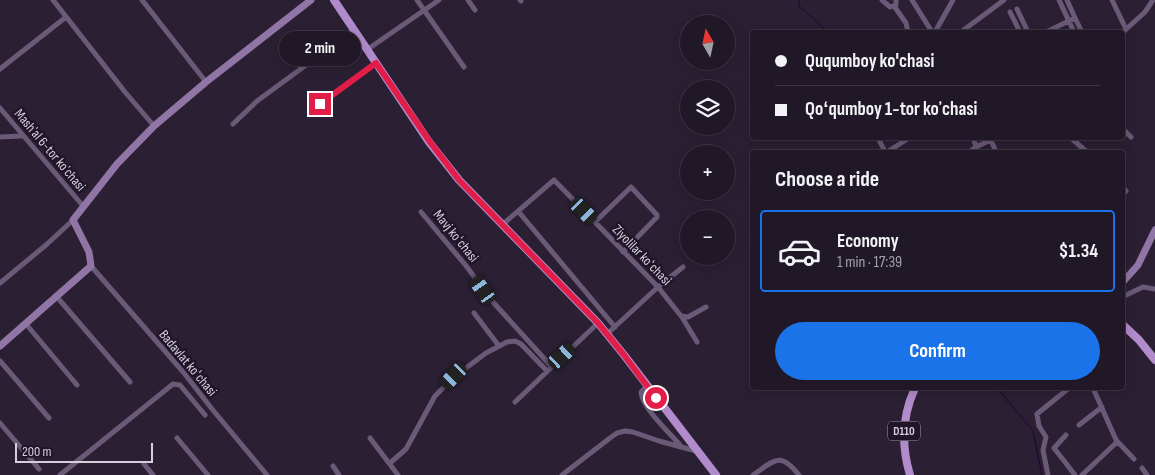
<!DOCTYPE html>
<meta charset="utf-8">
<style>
:root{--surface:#201826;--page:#2d2532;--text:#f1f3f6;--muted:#a2a0a7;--line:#3d3743;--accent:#1a73e8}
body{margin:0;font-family:"Sofia Sans Condensed",sans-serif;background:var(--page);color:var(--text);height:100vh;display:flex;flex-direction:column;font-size:19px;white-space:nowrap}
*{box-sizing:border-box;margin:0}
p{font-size:16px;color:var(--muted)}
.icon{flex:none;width:28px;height:28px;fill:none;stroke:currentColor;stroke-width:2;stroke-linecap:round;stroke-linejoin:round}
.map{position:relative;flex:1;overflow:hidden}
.side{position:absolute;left:750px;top:150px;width:375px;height:240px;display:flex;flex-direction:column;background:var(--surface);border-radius:5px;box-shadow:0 2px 12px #0003,0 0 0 1px var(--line)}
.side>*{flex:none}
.banner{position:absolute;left:750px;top:30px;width:375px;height:110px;border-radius:5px;box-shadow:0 2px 12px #0003,0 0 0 1px var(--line);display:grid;align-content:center;height:110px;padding:0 25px;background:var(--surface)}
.needle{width:32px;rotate:351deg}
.buttons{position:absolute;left:680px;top:15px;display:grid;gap:10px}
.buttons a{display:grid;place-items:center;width:55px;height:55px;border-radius:50%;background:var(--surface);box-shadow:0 2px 12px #0003,0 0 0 1px var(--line);font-size:25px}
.scale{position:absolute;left:15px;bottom:12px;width:138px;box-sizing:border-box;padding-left:5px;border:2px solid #d5cedb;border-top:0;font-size:14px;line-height:18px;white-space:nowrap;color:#d5cedb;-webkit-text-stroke:4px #211629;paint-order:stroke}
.end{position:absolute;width:22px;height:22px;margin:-11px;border:6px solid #e11d48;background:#fff;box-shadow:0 0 0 2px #fff}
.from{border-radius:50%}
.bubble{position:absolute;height:35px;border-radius:18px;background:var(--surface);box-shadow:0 2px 12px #0003,0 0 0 1px var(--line);font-size:16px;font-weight:700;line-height:35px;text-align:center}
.car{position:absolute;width:15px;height:30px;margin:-15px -8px;border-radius:6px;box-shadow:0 0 4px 1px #0007;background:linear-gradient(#222 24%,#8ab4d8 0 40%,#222 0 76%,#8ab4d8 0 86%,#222 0)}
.banner b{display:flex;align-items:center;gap:18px;height:48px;font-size:19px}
.banner b+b{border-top:1px solid var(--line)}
.banner i{width:12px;height:12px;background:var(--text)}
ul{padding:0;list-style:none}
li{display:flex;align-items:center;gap:15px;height:82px;margin:0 10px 8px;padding:0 15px;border:2px solid transparent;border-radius:5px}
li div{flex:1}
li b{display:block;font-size:19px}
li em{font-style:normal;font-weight:700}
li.active{border-color:var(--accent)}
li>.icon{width:45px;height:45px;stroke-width:1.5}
h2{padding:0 25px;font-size:22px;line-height:60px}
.primary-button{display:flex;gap:10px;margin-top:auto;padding:10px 25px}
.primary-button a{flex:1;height:58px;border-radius:30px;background:var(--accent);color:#fff;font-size:20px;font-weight:700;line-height:58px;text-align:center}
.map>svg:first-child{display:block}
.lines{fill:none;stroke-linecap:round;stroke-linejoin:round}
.stream{stroke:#230234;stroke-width:1}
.street{stroke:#6b5978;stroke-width:5}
.secondary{stroke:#9275a7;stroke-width:7}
.primary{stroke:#b18bcc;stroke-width:8}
.route{stroke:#e11d48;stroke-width:6}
.labels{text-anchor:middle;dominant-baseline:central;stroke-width:5;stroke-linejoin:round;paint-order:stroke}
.shield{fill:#211629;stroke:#9f97a6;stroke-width:1}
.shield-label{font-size:12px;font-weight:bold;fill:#d5cedb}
.street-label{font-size:14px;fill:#d5cedb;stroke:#211629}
</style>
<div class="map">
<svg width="1155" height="475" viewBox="0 0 1155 475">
<rect width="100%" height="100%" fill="#2b2033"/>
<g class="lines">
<path class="stream" d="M799,0V6L828,32
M880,147L882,152
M997,388L1033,431L1042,475"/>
<path class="street" d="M53,0L125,92L154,126
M142,0L206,82
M417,0L464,67
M468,0L475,10
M520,0L521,1
M882,0L890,7L896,5V0
M912,0L932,32
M1059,0L1074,32
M1112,0L1126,29
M894,6L906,23L908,32
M1017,9L1028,32
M1010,12L1020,32
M1075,18L1082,32
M935,32L953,0
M961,32L1004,0
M1046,32L1075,18L1067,0
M1122,33L1145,12L1153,0
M368,49L439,0
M0,69L66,17
M320,104L376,63
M0,108L83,206
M233,124L257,101L354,30
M1122,128L1131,137
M0,137L22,136
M878,138L885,152
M973,138L978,152
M990,138L996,152
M1071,138L1087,152
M887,152L909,138
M969,152L976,147L995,138
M1122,186L1126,191L1122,195
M518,211L615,327
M421,212L467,267L492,301L551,366
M595,222L631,187L657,215V217L623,252
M502,225L554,180L658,287L681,316L688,317L706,307
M91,266L184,373L212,409L267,475
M0,283L46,245L73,220
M57,297L130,382
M1122,297L1143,287L1155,289
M474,313L499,346
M682,317L697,342
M26,324L77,385
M607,334L658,287L683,267
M0,361L49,418
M647,386L641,392C642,408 670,433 681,446
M515,402L598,323
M0,423L39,469
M1079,425L1102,407
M1066,435L1054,448L1075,475
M177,438L208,475
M370,438L398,475
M1117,441L1134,459
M390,463L406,449L435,396L454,377L486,353L507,342L515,341L521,344L547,371
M144,464L153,475
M333,466L339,475
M1142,468L1147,475
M60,475L173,384L180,385L205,415
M562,475L610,438L617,433L625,431L633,432L659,441L696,451
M753,475C775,460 780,451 799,475
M1048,475L1043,450L1046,437L1039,426L1037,414L1069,388
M1082,475L1117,442L1093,388"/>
<path class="secondary" d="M1122,283L1138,265L1155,230
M0,346L91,266L89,252L73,220L117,164L154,126L206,82L311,0"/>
<path class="primary" d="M334,0L429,142L459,180L598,323L624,355L716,475
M1122,324L1139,340L1155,360
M910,475C901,445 902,416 915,388"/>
</g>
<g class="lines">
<path class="route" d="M320,104L376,63L430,142L459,180L598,323L624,355L656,398"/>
</g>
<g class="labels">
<rect class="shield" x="888" y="421.5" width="32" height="19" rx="4"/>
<g class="shield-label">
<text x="904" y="431">D110</text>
</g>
<g class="street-label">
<text transform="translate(50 150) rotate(50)">Mashʼal 6-tor koʼchasi</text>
<text transform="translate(456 236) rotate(51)">Mavj koʻchasi</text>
<text transform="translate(642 255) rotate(46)">Ziyolilar koʻchasi</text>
<text transform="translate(188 363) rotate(50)">Badavlat koʻchasi</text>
</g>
</g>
</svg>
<div class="buttons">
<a><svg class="needle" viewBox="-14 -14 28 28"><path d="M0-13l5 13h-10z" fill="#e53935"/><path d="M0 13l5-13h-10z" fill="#a2a0a7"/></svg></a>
<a><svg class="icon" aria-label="layers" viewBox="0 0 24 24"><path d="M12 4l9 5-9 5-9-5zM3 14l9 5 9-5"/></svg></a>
<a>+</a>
<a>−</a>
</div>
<div class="scale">200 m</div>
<i class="end from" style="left:656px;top:398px"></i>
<i class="end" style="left:320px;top:104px"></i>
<div class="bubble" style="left:279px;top:31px;width:82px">2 min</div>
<i class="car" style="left:584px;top:211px;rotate:135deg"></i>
<i class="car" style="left:483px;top:290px;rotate:325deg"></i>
<i class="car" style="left:562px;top:356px;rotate:48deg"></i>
<i class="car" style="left:454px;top:376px;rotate:224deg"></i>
<div class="banner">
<b><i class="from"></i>Ququmboy ko'chasi</b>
<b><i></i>Qoʻqumboy 1-tor koʼchasi</b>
</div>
<section class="side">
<h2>Choose a ride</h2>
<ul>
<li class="active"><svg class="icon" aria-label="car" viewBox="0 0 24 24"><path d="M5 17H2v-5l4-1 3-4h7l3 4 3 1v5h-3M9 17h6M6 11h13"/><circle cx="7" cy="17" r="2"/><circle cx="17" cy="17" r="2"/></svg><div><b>Economy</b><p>1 min · 17:39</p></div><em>$1.34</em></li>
</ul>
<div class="primary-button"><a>Confirm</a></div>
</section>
</div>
